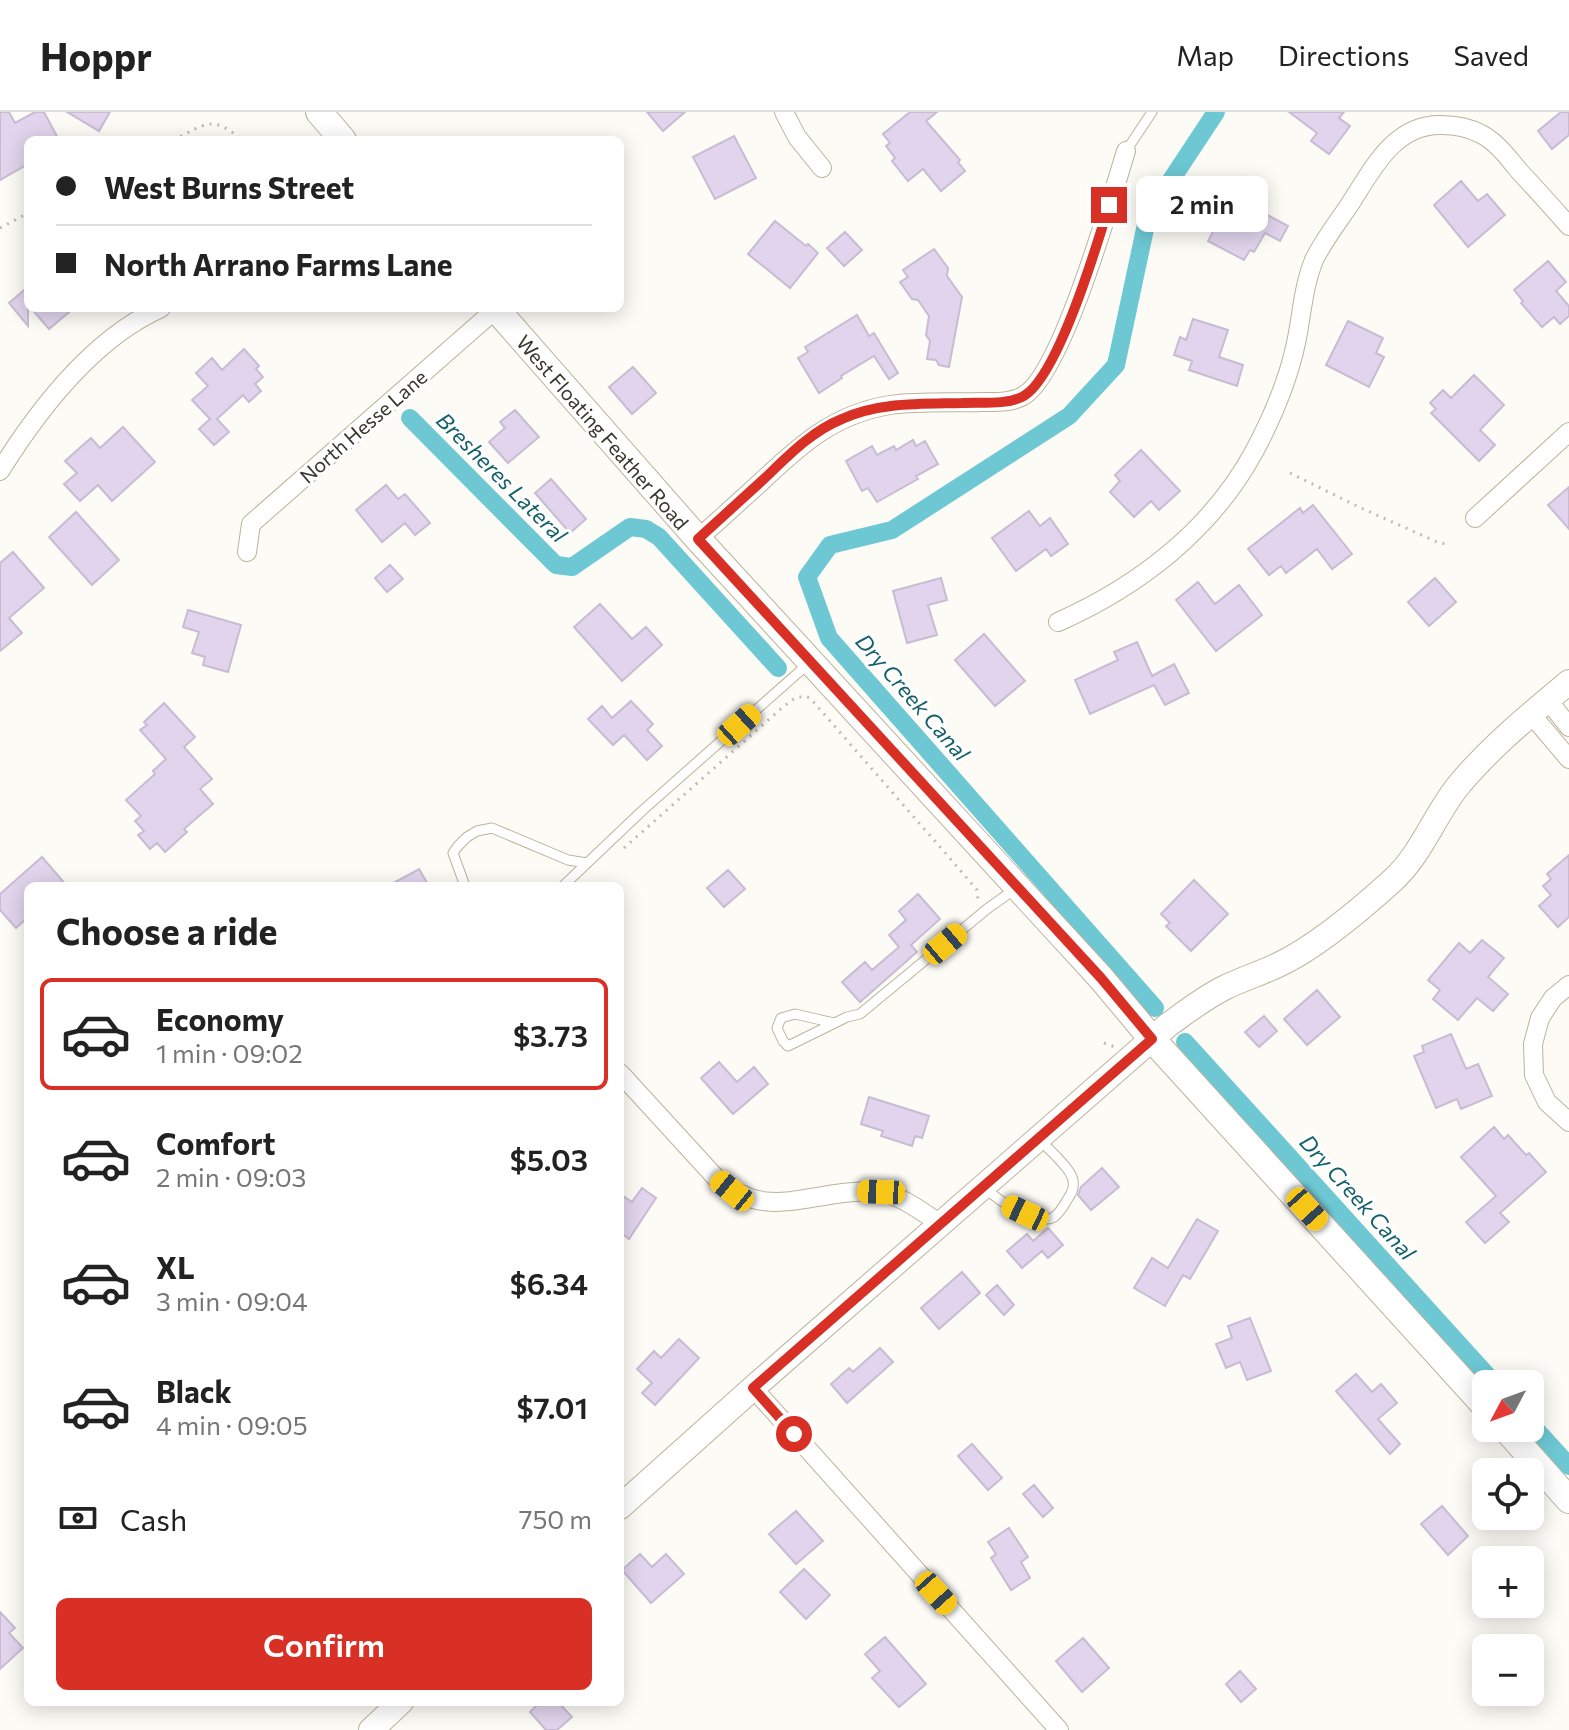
<!DOCTYPE html>
<meta charset="utf-8">
<style>
:root{--surface:#fff;--page:#f6f6f6;--text:#222;--muted:#767676;--line:#e0e0e0;--accent:#d93025}
body{margin:0;font-family:Commissioner,sans-serif;background:var(--page);color:var(--text);height:100vh;display:flex;flex-direction:column;font-size:30px;white-space:nowrap}
*{box-sizing:border-box;margin:0}
p{font-size:26px;color:var(--muted)}
.icon{flex:none;width:44px;height:44px;fill:none;stroke:currentColor;stroke-width:2;stroke-linecap:round;stroke-linejoin:round}
.map{position:relative;flex:1;overflow:hidden}
.drawer{position:absolute;left:24px;top:770px;width:600px;height:824px;display:flex;flex-direction:column;background:var(--surface);border-radius:12px;box-shadow:0 4px 20px #0003}
.drawer>*{flex:none}
.guide{position:absolute;left:24px;top:24px;width:600px;height:176px;border-radius:12px;box-shadow:0 4px 20px #0003;display:grid;align-content:center;height:176px;padding:0 32px;background:var(--surface)}
.needle{width:52px;rotate:229deg}
.fabs{position:absolute;left:1472px;top:1258px;display:grid;gap:16px}
.fabs a{display:grid;place-items:center;width:72px;height:72px;border-radius:12px;background:var(--surface);box-shadow:0 4px 20px #0003;font-size:40px}
.end{position:absolute;width:36px;height:36px;margin:-18px;border:10px solid #d93025;background:#fff;box-shadow:0 0 0 4px #fff}
.from{border-radius:50%}
.bubble{position:absolute;height:56px;border-radius:12px;background:var(--surface);box-shadow:0 4px 20px #0003;font-size:26px;font-weight:600;line-height:56px;text-align:center}
.car{position:absolute;width:24px;height:48px;margin:-24px -12px;border-radius:10px;box-shadow:0 0 6px 2px #0007;background:linear-gradient(#f5c518 24%,#345 0 40%,#f5c518 0 76%,#345 0 86%,#f5c518 0)}
.guide b{display:flex;align-items:center;gap:28px;height:76px;font-size:30px}
.guide b+b{border-top:2px solid var(--line)}
.guide i{width:20px;height:20px;background:var(--text)}
ul{padding:0;list-style:none}
li{display:flex;align-items:center;gap:24px;height:112px;margin:0 16px 12px;padding:0 16px;border:4px solid transparent;border-radius:12px}
li div{flex:1}
li b{display:block;font-size:30px}
li em{font-style:normal;font-weight:600}
li.on{border-color:var(--accent)}
li>.icon{width:72px;height:72px;stroke-width:1.5}
h2{padding:0 32px;font-size:36px;line-height:96px}
.pay{display:flex;align-items:center;gap:20px;height:88px;padding:0 32px;font-size:30px}
.pay p{margin-inline-start:auto}
.cta{display:flex;gap:16px;margin-top:auto;padding:16px 32px}
.cta a{flex:1;height:92px;border-radius:12px;background:var(--accent);color:#fff;font-size:32px;font-weight:600;line-height:92px;text-align:center}
header{display:flex;align-items:center;gap:48px;box-sizing:border-box;height:112px;padding:0 40px;background:var(--surface);border-bottom:2px solid var(--line)}
header strong{font-size:38px}
nav{display:flex;gap:44px;margin-inline-start:auto;font-size:28px}
.map>svg:first-child{display:block}
.lines{fill:none;stroke-linecap:round;stroke-linejoin:round}
.canal{stroke:#6dc8d4;stroke-width:18}
.building{fill:#e1d4ec;stroke:#c8bcd3;stroke-width:2}
.service-casing{stroke:#bcb39b;stroke-width:11}
.minor-casing{stroke:#bcb39b;stroke-width:20}
.tertiary-casing{stroke:#bcb39b;stroke-width:26}
.secondary-casing{stroke:#bcb39b;stroke-width:28}
.path{stroke:#bebbb5;stroke-width:3;stroke-dasharray:2 6;stroke-linecap:butt}
.service{stroke:#fff;stroke-width:9}
.minor{stroke:#fff;stroke-width:18}
.tertiary{stroke:#fff;stroke-width:24}
.secondary{stroke:#fff;stroke-width:26}
.route{stroke:#d93025;stroke-width:10}
.labels{text-anchor:middle;dominant-baseline:central;stroke-width:6;stroke-linejoin:round;paint-order:stroke}
.street-label{font-size:20px;fill:#39352b;stroke:#fff}
.water-label{font-size:22px;font-style:italic;fill:#14606a;stroke:#fff}
</style>
<header>
<strong>Hoppr</strong>
<nav><a>Map</a><a>Directions</a><a>Saved</a></nav>
</header>
<div class="map">
<svg width="1569" height="1618" viewBox="0 0 1569 1618">
<rect width="100%" height="100%" fill="#fdfbf6"/>
<g class="lines">
<path class="canal" d="M410,306L556,453L572,455L630,415L646,417L659,425L778,556
M1155,896L829,526L807,465L830,433L892,418L1069,304L1116,253L1148,103L1216,0
M1185,930L1495,1272
M1530,1311L1569,1354"/>
</g>
<path class="building" d="M0,0H9L15,11L35,0H44L59,28H28V52L0,68Z
M67,0H110L99,19Z
M647,0H685L663,19Z
M910,0H937L926,9L960,48L958,50L965,59L941,79L923,57L908,69L892,49L895,46L886,34L890,31L883,22Z
M1289,0H1344L1339,6L1350,14L1329,42L1311,29L1317,21Z
M1561,0H1569V23L1552,37L1538,19Z
M734,24L756,66L715,87L693,45Z
M1461,69L1478,89L1487,82L1505,103L1468,135L1434,93Z
M1232,84L1288,114L1280,129L1265,121L1254,140L1250,138L1244,148L1208,129Z
M775,109L806,134L808,132L818,141L790,176L748,142Z
M845,120L862,138L844,154L827,136Z
M934,137L948,156L947,164L962,185L949,255L939,253L936,248L927,247L930,229L926,223L929,204L918,188L912,187L900,170L908,165L903,158Z
M1548,149L1566,170L1556,179L1569,194V204L1560,212L1554,205L1542,215L1521,191L1523,189L1514,178Z
M28,175V214L9,191Z
M31,196H74L49,217Z
M857,203L869,224L874,221L898,261L889,267L874,244L841,264L842,266L819,281L798,246L808,240L805,235Z
M1193,207L1228,218L1219,245L1243,253L1237,274L1189,258L1192,249L1174,243L1180,225L1186,228Z
M1348,209L1383,226L1376,241L1384,245L1369,275L1326,253Z
M244,237L259,254L256,257L263,265L255,272L261,279L249,290L243,283L217,307L229,320L214,333L199,317L210,307L192,288L208,274L196,261L212,246L222,258Z
M633,255L656,281L632,302L609,275Z
M1474,263L1504,293L1480,318L1495,333L1479,349L1431,301L1436,297L1430,291L1443,278L1451,286Z
M515,298L539,325L508,351L489,330L505,316L500,310Z
M123,315L155,350L112,389L98,373L80,389L64,372L77,361L65,349L91,326L100,336Z
M913,328L916,334L925,329L938,352L916,364L918,367L877,390L868,376L862,379L846,349L872,334L877,343L894,334L896,338Z
M1141,338L1180,379L1159,398L1151,389L1134,405L1110,380L1120,369L1115,363Z
M551,367L586,407L570,421L535,381Z
M386,373L398,387L405,382L430,411L415,423L405,411L382,430L356,398Z
M1569,375V417L1548,393Z
M1313,393L1352,442L1332,457L1317,437L1286,461L1281,454L1269,463L1248,437L1300,396L1303,401Z
M1029,399L1040,414L1050,406L1068,432L1051,444L1046,437L1016,459L992,426Z
M76,400L119,448L92,473L49,425Z
M13,440L44,476L9,506L22,521L0,539V451Z
M390,453L403,467L387,480L375,466Z
M941,466L947,488L928,493L937,523L907,531L893,479Z
M1435,466L1456,490L1429,514L1408,490Z
M1198,470L1215,492L1239,473L1262,503L1216,539L1176,488Z
M600,492L632,527L646,515L662,533L622,569L574,515Z
M188,498L241,513L228,560L203,553L205,545L192,541L199,520L183,515Z
M984,522L1025,569L995,594L955,548Z
M1137,530L1152,564L1174,552L1189,581L1165,593L1154,573L1090,602L1075,568L1118,548L1114,540Z
M631,589L653,612L647,618L662,634L647,648L624,623L613,633L588,607L602,594L612,606Z
M164,591L195,625L184,635L212,667L200,677L213,692L184,717L187,720L165,740L157,731L150,737L138,723L144,719L135,709L141,704L126,688L155,662L153,659L166,647L140,618L147,613L144,610Z
M1569,743V805L1558,815L1539,794L1551,783L1543,774L1551,767L1547,762Z
M42,745L67,774H28V805L16,816L0,798V782Z
M419,757L429,774H388Z
M728,758L745,777L724,795L707,776Z
M1194,768L1228,802L1191,839L1166,814L1170,811L1161,802Z
M918,782L940,807L911,833L917,840L860,890L842,870L865,850L872,858L899,835L889,823L906,808L899,799Z
M1482,828L1504,846L1488,865L1508,882L1493,899L1477,886L1458,908L1433,887L1440,878L1428,868L1459,831L1470,841Z
M1317,878L1340,905L1307,933L1284,907Z
M1264,904L1277,919L1259,935L1245,920Z
M1451,922L1466,957L1478,952L1492,984L1461,997L1457,987L1436,996L1414,944L1424,940L1422,934Z
M719,950L737,970L754,955L768,972L733,1002L701,966Z
M869,985L929,1004L922,1026L915,1024L912,1034L881,1024L883,1019L861,1012Z
M1494,1015L1504,1027L1508,1023L1526,1043L1529,1041L1546,1060L1500,1101L1509,1110L1485,1131L1466,1110L1496,1084L1461,1045Z
M1102,1056L1119,1075L1091,1098L1078,1083L1081,1075Z
M642,1076L656,1086L629,1127L620,1120V1082L632,1090Z
M1197,1107L1218,1119L1190,1167L1183,1163L1165,1194L1134,1176L1152,1146L1168,1156Z
M1048,1116L1063,1133L1048,1146L1042,1139L1022,1156L1007,1139L1027,1122L1033,1129Z
M962,1160L980,1181L939,1217L921,1196Z
M997,1173L1014,1193L1004,1203L986,1183Z
M1250,1206L1271,1259L1247,1268L1240,1250L1226,1256L1216,1232L1232,1226L1228,1214Z
M679,1227L699,1246L655,1293L642,1281L652,1271L637,1257L654,1239L661,1246Z
M880,1236L893,1250L847,1291L831,1272L849,1256L853,1260Z
M1356,1262L1372,1280L1381,1272L1397,1291L1378,1307L1400,1332L1390,1342L1336,1279Z
M972,1332L1002,1366L988,1378L958,1344Z
M1034,1373L1053,1396L1043,1405L1023,1382Z
M1442,1394L1468,1424L1448,1443L1421,1412Z
M796,1399L823,1429L796,1452L769,1422Z
M1009,1416L1028,1445L1021,1450L1030,1466L1011,1478L991,1446L996,1442L988,1430Z
M640,1442L652,1455L666,1442L684,1462L651,1491L622,1458Z
M804,1457L830,1483L806,1507L780,1480Z
M0,1500L15,1516L9,1521L23,1536L0,1557Z
M885,1525L926,1572L899,1595L872,1566L880,1559L865,1542Z
M1083,1526L1109,1556L1082,1580L1056,1549Z
M1240,1559L1256,1577L1241,1590L1226,1572Z
M540,1590H558L572,1605L557,1618H546L530,1600Z"/>
<g class="lines">
<defs>
<path id="service" d="M1126,39L1152,0
M465,774L453,741L458,734L467,725L477,719L492,716L568,748L587,751
M563,774L643,698L808,552
M834,911L795,902L781,906L777,916L783,929L788,934L847,905L860,902L987,797L1015,777
M986,1077C998,1088 1037,1115 1054,1105C1061,1100 1065,1091 1069,1085C1074,1078 1075,1069 1070,1061C1063,1049 1049,1038 1040,1028"/>
<path id="minor" d="M784,0L797,25L822,56
M0,359C38,298 94,226 161,196
M1475,406L1569,320
M698,427C719,408 740,389 761,370C800,333 834,302 890,293C918,289 952,291 981,290C994,290 1011,291 1023,284C1061,264 1112,85 1126,39
M247,440L251,412L496,197
M1058,510C1139,474 1212,418 1255,338C1273,304 1288,269 1296,231C1302,203 1303,175 1314,148C1323,129 1338,110 1350,92C1372,58 1394,12 1441,13C1456,13 1468,15 1481,22C1497,30 1509,47 1520,60C1537,78 1553,96 1569,114
M1548,588L1569,615
M1531,602L1569,647
M1569,873L1553,886L1540,906L1533,932L1534,963L1547,990L1569,1010
M620,961L717,1067C758,1101 788,1089 836,1082C850,1080 865,1078 880,1080C902,1084 922,1100 941,1112
M753,1276L1059,1618"/>
<path id="tertiary" d="M620,1395L753,1276L1168,913C1186,900 1204,886 1224,876C1242,867 1262,861 1280,852C1318,834 1361,797 1392,769C1421,743 1434,704 1458,674C1491,634 1530,603 1569,570
M371,1618L401,1590"/>
<path id="secondary" d="M319,0L343,28
M495,196L698,427L1101,866L1152,927L1486,1295
M1505,1316L1569,1388"/>
</defs>
<use href="#service" class="service-casing"/>
<use href="#minor" class="minor-casing"/>
<use href="#tertiary" class="tertiary-casing"/>
<use href="#secondary" class="secondary-casing"/>
<path class="path" d="M173,28C207,12 211,2 242,28
M0,116L28,101
M1290,361L1359,395L1437,430L1446,432
M624,736L783,595L795,586L805,584L810,586L954,751L977,778L978,788
M1104,931L1115,935"/>
<use href="#service" class="service"/>
<use href="#minor" class="minor"/>
<use href="#tertiary" class="tertiary"/>
<use href="#secondary" class="secondary"/>
</g>
<g class="lines">
<path class="route" d="M794,1322L753,1276L1152,927L1101,866L698,427C720,407 743,386 765,366C788,344 812,319 842,307C880,290 921,292 962,291C981,290 1005,293 1022,285C1057,268 1097,133 1109,93"/>
</g>
<g class="labels">
<g class="street-label">
<text transform="translate(363 314) rotate(-41)">North Hesse Lane</text>
<text transform="translate(603 320) rotate(49)">West Floating Feather Road</text>
</g>
<g class="water-label">
<text transform="translate(502 365) rotate(45)">Bresheres Lateral</text>
<text transform="translate(913 585) rotate(49)">Dry Creek Canal</text>
<text transform="translate(1358 1085) rotate(48)">Dry Creek Canal</text>
</g>
</g>
</svg>
<div class="fabs">
<a><svg class="needle" viewBox="-14 -14 28 28"><path d="M0-13l5 13h-10z" fill="#e53935"/><path d="M0 13l5-13h-10z" fill="#767676"/></svg></a>
<a><svg class="icon" aria-label="locate" viewBox="0 0 24 24"><circle cx="12" cy="12" r="6"/><path d="M12 2v4M12 18v4M2 12h4M18 12h4"/></svg></a>
<a>+</a>
<a>−</a>
</div>
<i class="end from" style="left:794px;top:1322px"></i>
<i class="end" style="left:1109px;top:93px"></i>
<div class="bubble" style="left:1136px;top:64px;width:132px">2 min</div>
<i class="car" style="left:739px;top:613px;rotate:48deg"></i>
<i class="car" style="left:945px;top:832px;rotate:50deg"></i>
<i class="car" style="left:732px;top:1079px;rotate:309deg"></i>
<i class="car" style="left:881px;top:1080px;rotate:272deg"></i>
<i class="car" style="left:1307px;top:1097px;rotate:138deg"></i>
<i class="car" style="left:1025px;top:1101px;rotate:295deg"></i>
<i class="car" style="left:936px;top:1481px;rotate:138deg"></i>
<div class="guide">
<b><i class="from"></i>West Burns Street</b>
<b><i></i>North Arrano Farms Lane</b>
</div>
<section class="drawer">
<h2>Choose a ride</h2>
<ul>
<li class="on"><svg class="icon" aria-label="car" viewBox="0 0 24 24"><path d="M5 17H2v-5l4-1 3-4h7l3 4 3 1v5h-3M9 17h6M6 11h13"/><circle cx="7" cy="17" r="2"/><circle cx="17" cy="17" r="2"/></svg><div><b>Economy</b><p>1 min · 09:02</p></div><em>$3.73</em></li>
<li><svg class="icon" aria-label="car" viewBox="0 0 24 24"><path d="M5 17H2v-5l4-1 3-4h7l3 4 3 1v5h-3M9 17h6M6 11h13"/><circle cx="7" cy="17" r="2"/><circle cx="17" cy="17" r="2"/></svg><div><b>Comfort</b><p>2 min · 09:03</p></div><em>$5.03</em></li>
<li><svg class="icon" aria-label="car" viewBox="0 0 24 24"><path d="M5 17H2v-5l4-1 3-4h7l3 4 3 1v5h-3M9 17h6M6 11h13"/><circle cx="7" cy="17" r="2"/><circle cx="17" cy="17" r="2"/></svg><div><b>XL</b><p>3 min · 09:04</p></div><em>$6.34</em></li>
<li><svg class="icon" aria-label="car" viewBox="0 0 24 24"><path d="M5 17H2v-5l4-1 3-4h7l3 4 3 1v5h-3M9 17h6M6 11h13"/><circle cx="7" cy="17" r="2"/><circle cx="17" cy="17" r="2"/></svg><div><b>Black</b><p>4 min · 09:05</p></div><em>$7.01</em></li>
</ul>
<div class="pay"><svg class="icon" aria-label="cash" viewBox="0 0 24 24"><path d="M3 7h18v10H3z"/><circle cx="12" cy="12" r="2"/></svg>Cash<p>750 m</p></div>
<div class="cta"><a>Confirm</a></div>
</section>
</div>
